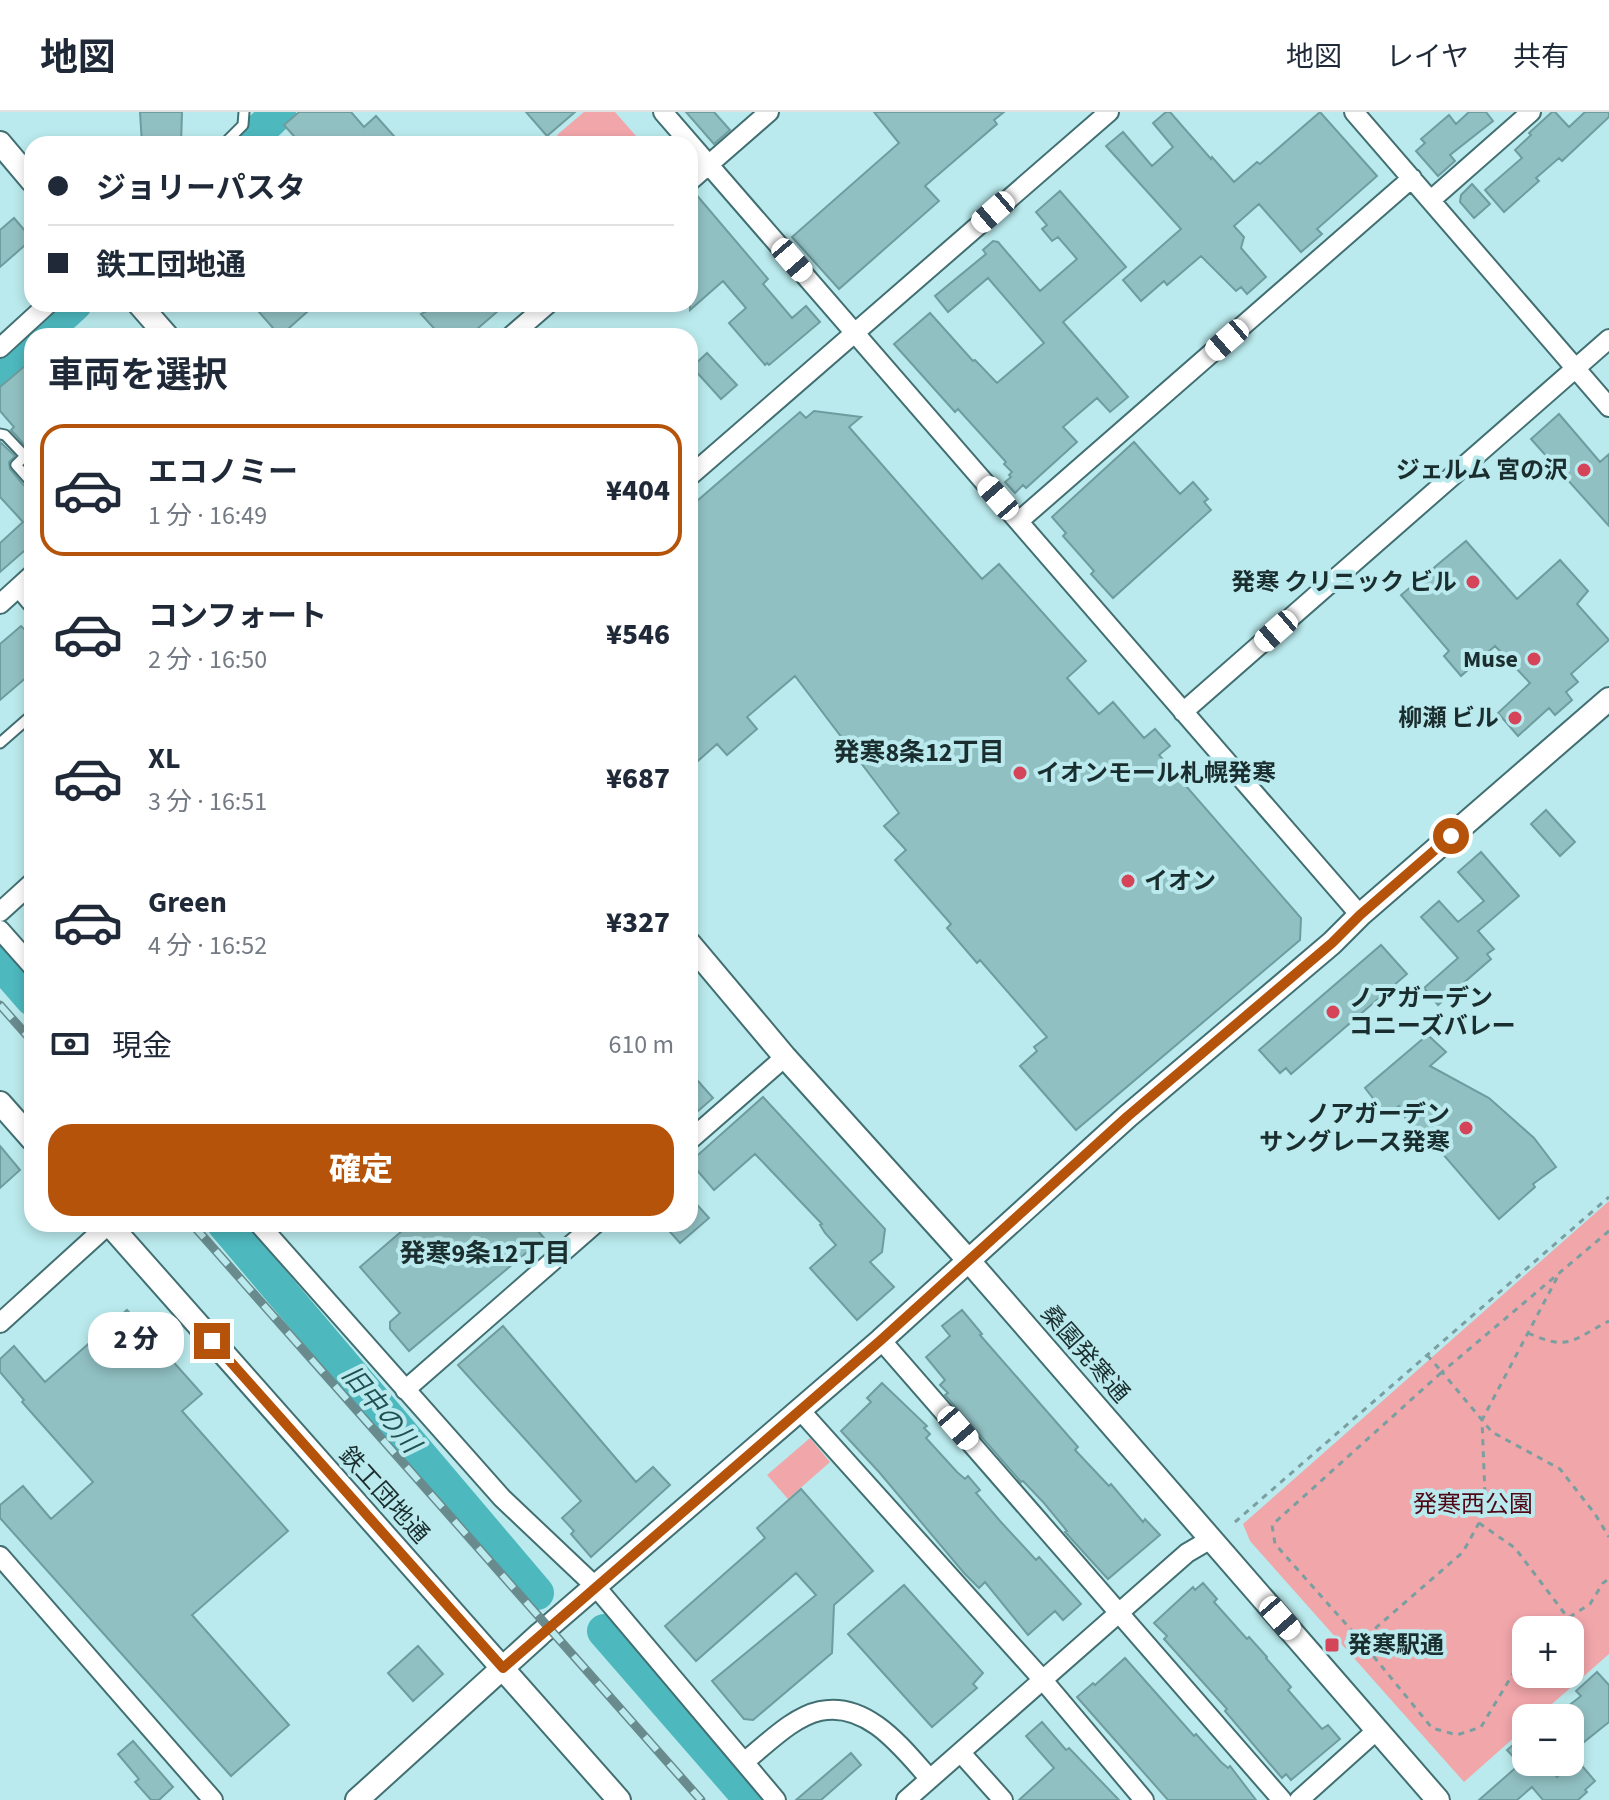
<!DOCTYPE html>
<html lang="ja">
<meta charset="utf-8">
<style>
:root{--surface:#fff;--page:#f2f2f3;--text:#1f2937;--muted:#747a83;--line:#e0e1e3;--accent:#b45309}
body{margin:0;font-family:"Source Sans 3","Noto Sans JP",sans-serif;background:var(--page);color:var(--text);height:100vh;display:flex;flex-direction:column;font-size:30px;white-space:nowrap}
*{box-sizing:border-box;margin:0}
p{font-size:26px;color:var(--muted)}
.icon{flex:none;width:44px;height:44px;fill:none;stroke:currentColor;stroke-width:2;stroke-linecap:round;stroke-linejoin:round}
.map{position:relative;flex:1;overflow:hidden}
.panel{position:absolute;left:24px;top:216px;width:674px;height:904px;display:flex;flex-direction:column;background:var(--surface);border-radius:24px;box-shadow:0 4px 12px #0003}
.panel>*{flex:none}
.banner{position:absolute;left:24px;top:24px;width:674px;height:176px;border-radius:24px;box-shadow:0 4px 12px #0003;display:grid;align-content:center;height:176px;padding:0 24px;background:var(--surface)}
.controls{position:absolute;left:1512px;top:1504px;display:grid;gap:16px}
.controls a{display:grid;place-items:center;width:72px;height:72px;border-radius:16px;background:var(--surface);box-shadow:0 4px 12px #0003;font-size:40px}
.end{position:absolute;width:36px;height:36px;margin:-18px;border:10px solid #b45309;background:#fff;box-shadow:0 0 0 4px #fff}
.from{border-radius:50%}
.bubble{position:absolute;height:56px;border-radius:24px;background:var(--surface);box-shadow:0 4px 12px #0003;font-size:26px;font-weight:800;line-height:56px;text-align:center}
.car{position:absolute;width:24px;height:48px;margin:-24px -12px;border-radius:10px;box-shadow:0 0 6px 2px #0007;background:linear-gradient(#fff 24%,#345 0 40%,#fff 0 76%,#345 0 86%,#fff 0)}
.banner b{display:flex;align-items:center;gap:28px;height:76px;font-size:30px}
.banner b+b{border-top:2px solid var(--line)}
.banner i{width:20px;height:20px;background:var(--text)}
ul{padding:0;list-style:none}
li{display:flex;align-items:center;gap:24px;height:132px;margin:0 16px 12px;padding:0 8px;border:4px solid transparent;border-radius:24px}
li div{flex:1}
li b{display:block;font-size:30px}
li em{font-style:normal;font-weight:800}
li.current{border-color:var(--accent)}
li>.icon{width:72px;height:72px;stroke-width:1.5}
h2{padding:0 24px;font-size:36px;line-height:96px}
.pay{display:flex;align-items:center;gap:20px;height:88px;padding:0 24px;font-size:30px}
.pay p{margin-inline-start:auto}
.action{display:flex;gap:16px;margin-top:auto;padding:16px 24px}
.action a{flex:1;height:92px;border-radius:24px;background:var(--accent);color:#fff;font-size:32px;font-weight:800;line-height:92px;text-align:center}
header{display:flex;align-items:center;gap:48px;box-sizing:border-box;height:112px;padding:0 40px;background:var(--surface);border-bottom:2px solid var(--line)}
header strong{font-size:38px}
nav{display:flex;gap:44px;margin-inline-start:auto;font-size:28px}
.map>svg:first-child{display:block}
.green{fill:#f1a6aa;fill-rule:evenodd}
.lines{fill:none;stroke-linecap:round;stroke-linejoin:round}
.river{stroke:#4db8be;stroke-width:34}
.building{fill:#91c0c3;stroke:#6e9c9f;stroke-width:2}
.service-casing{stroke:#426f72;stroke-width:13}
.minor-casing{stroke:#426f72;stroke-width:22}
.tertiary-casing{stroke:#426f72;stroke-width:26}
.path{stroke:#7a9fa1;stroke-width:3;stroke-dasharray:6 6;stroke-linecap:butt}
.service{stroke:#fff;stroke-width:9}
.minor{stroke:#fff;stroke-width:18}
.tertiary{stroke:#fff;stroke-width:22}
.rail-casing{stroke:#698b8d;stroke-width:9}
.rail{stroke:#baeaed;stroke-width:6;stroke-dasharray:18;stroke-linecap:butt}
.route{stroke:#b45309;stroke-width:10}
.poi-dot{fill:#d54459;stroke:#baeaed;stroke-width:3}
.labels{text-anchor:middle;dominant-baseline:central;stroke-width:8;stroke-linejoin:round;paint-order:stroke}
.poi-label{font-size:24px;font-weight:bold;fill:#1b2e2f;stroke:#baeaed;text-anchor:end}
.street-label{font-size:24px;fill:#1b2e2f;stroke:#baeaed}
.park-label{font-size:24px;fill:#500817;stroke:#baeaed}
.neighbourhood-label{font-size:26px;font-weight:bold;fill:#1b2e2f;stroke:#baeaed}
.water-label{font-size:26px;font-style:italic;fill:#215053;stroke:#baeaed}
</style>
<header>
<strong>地図</strong>
<nav><a>地図</a><a>レイヤ</a><a>共有</a></nav>
</header>
<div class="map">
<svg width="1609" height="1688" viewBox="0 0 1609 1688">
<rect width="100%" height="100%" fill="#baeaed"/>
<path class="green" d="M584,0H615L643,32H565L557,23Z
M1609,1089V1542L1536,1606H1526V1615L1464,1670L1250,1429L1243,1412ZM1570,1518V1562H1526V1518Z
M810,1326L830,1350L788,1387L767,1363Z"/>
<g class="lines">
<path class="river" d="M245,32L279,0
M40,224L75,192
M0,262L32,232
M0,850L32,887
M224,1112L537,1481
M604,1519L751,1688"/>
</g>
<path class="building" d="M140,0H182L181,32H142Z
M299,0H351L364,15L376,4L401,32H301L284,13Z
M526,0H575L547,24Z
M686,0H714L730,18L714,32Z
M874,0H1004L994,8L997,12L925,74L939,89L839,177L792,125L899,31Z
M1166,0H1170L1211,47L1212,45L1234,70L1257,50L1260,52L1320,0L1377,64L1317,117L1322,122L1301,140L1259,92L1234,114L1244,125L1241,136L1266,165L1247,182L1241,175L1236,179L1201,144L1167,173L1164,169L1141,189L1123,168L1181,117L1106,34L1123,20L1152,54L1173,35L1153,11Z
M1469,0H1486L1493,9L1450,43L1455,49L1438,64L1416,39L1425,31L1421,27L1449,3L1456,12Z
M1552,0H1555L1569,15L1585,0H1609V5L1562,49L1559,46L1536,66L1539,69L1504,100L1485,78L1522,46L1515,38L1531,23L1529,21Z
M1472,72L1490,92L1474,106L1460,90L1461,83Z
M1060,79L1126,155L1063,210L1128,285L1110,300L1097,286L1063,315L1077,330L1026,376L1023,373L1015,381L1005,370L1011,365L1009,363L1012,360L1004,352L1006,350L958,297L955,300L894,232L930,201L973,249L975,248L997,271L1044,231L988,166L948,200L935,184L986,142L983,138L993,129L998,130L1040,179L1077,147L1058,125L1052,129L1042,117L1047,113L1036,100Z
M694,80L768,167L763,172L792,206L806,194L820,210L769,253L767,251L765,253L729,211L746,196L723,169L690,198V81Z
M14,106L32,127L0,155V118Z
M252,192H316L280,224Z
M418,192H506L469,224H441L421,202L425,200Z
M707,241L737,273L721,287L692,255Z
M32,248V341L11,318L14,315L0,299V275Z
M814,299L861,305L849,315L982,467L999,452L1086,549L1067,566L1099,602L1113,590L1144,626L1155,617L1170,634L1159,643L1301,806L1300,828L1076,1018L1020,954L1037,939L1034,935L1047,925L980,848L977,851L947,816L951,812L895,748L906,738L884,714L899,701L795,564L747,605L757,617L727,643L717,632L690,656V395L800,300L806,306Z
M1559,302L1600,350L1609,342V414L1531,327Z
M0,330L15,344L9,350L10,357L26,376L32,378V432L0,460V431L23,410L0,385Z
M1134,330L1180,382L1193,370L1208,387L1204,390L1211,398L1113,486L1091,462L1094,459L1063,424L1066,421L1052,405Z
M1466,429L1517,487L1560,448L1588,479L1577,492L1609,528L1571,562L1578,570L1566,580L1572,588L1555,603L1549,596L1518,624L1498,601L1530,571L1495,534L1461,564L1444,544L1449,539L1401,483Z
M32,512V557L26,562L28,564L0,588V532L21,514L25,518Z
M1546,698L1575,730L1560,744L1531,712Z
M1481,740L1519,784L1478,819L1494,837L1487,842L1491,847L1438,893L1424,876L1458,846L1421,805L1439,789L1458,810L1484,789L1458,760Z
M1381,833L1407,862L1291,962L1286,956L1280,961L1259,938Z
M1425,925H1430L1446,940L1430,954L1489,986L1534,1026L1556,1055L1533,1072L1535,1075L1499,1107L1436,1034L1413,1021L1399,994L1386,1003L1365,976Z
M690,960L713,986L690,1006Z
M763,985L885,1117L882,1140L870,1150L894,1175L857,1208L810,1156L836,1133L825,1121L820,1113L822,1112L755,1042L714,1078L690,1050Z
M0,1034L20,1058L0,1076Z
M690,1085L709,1106L680,1131L663,1112H690Z
M410,1112H532L544,1126L409,1239L390,1217V1210L400,1201L360,1155Z
M127,1198L202,1282L182,1299L288,1419L192,1503L289,1613L231,1664L0,1406V1393L23,1374L51,1407L93,1370L22,1290L24,1288L0,1260V1247L14,1234L45,1270Z
M962,1198L982,1222L980,1223L1078,1335L1075,1338L1109,1374L1111,1372L1143,1410L1145,1407L1160,1423L1108,1467L1065,1420L1067,1419L1044,1391L1023,1369L1021,1370L945,1283L948,1281L940,1273L945,1268L926,1245L950,1224L942,1214Z
M503,1214L636,1370L653,1355L670,1373L591,1445L571,1422L574,1419L562,1406L581,1389L458,1253Z
M882,1271L927,1314L924,1316L930,1322L926,1326L957,1360L965,1367L968,1364L980,1378L976,1381L1000,1409L1036,1448L1039,1445L1081,1492L1063,1508L1055,1499L1028,1523L985,1470L979,1476L964,1461L879,1360L841,1319L871,1290L867,1286Z
M801,1377L873,1459L834,1493L832,1541L753,1608L744,1607L712,1569L816,1483L796,1461L696,1549L665,1514L765,1426L757,1416Z
M1203,1471L1217,1487L1214,1490L1247,1527L1249,1525L1267,1545L1266,1546L1291,1575L1288,1578L1322,1617L1328,1613L1340,1627L1291,1668L1286,1662L1282,1666L1270,1652L1225,1599L1227,1597L1164,1527L1167,1524L1154,1511L1193,1475L1195,1478Z
M904,1473L983,1561L973,1572L977,1576L932,1615L848,1522Z
M418,1534L443,1562L413,1589L388,1561Z
M1125,1546L1194,1624L1196,1622L1221,1650L1228,1656L1230,1654L1256,1688H1168L1077,1585L1093,1571L1095,1573Z
M1597,1560L1609,1573V1610L1579,1634L1570,1622V1606H1553L1581,1584L1576,1579Z
M1042,1610L1066,1638L1069,1636L1119,1688H1019L1054,1656L1026,1624Z
M1526,1622V1650H1543L1557,1665L1577,1648L1595,1669L1585,1678L1587,1680L1578,1688H1543L1532,1675L1517,1688H1479L1520,1652L1507,1638Z
M133,1629L173,1675L159,1688H151L135,1670L139,1667L118,1642Z
M851,1641L861,1653L821,1688H796Z"/>
<g class="lines">
<defs>
<path id="service" d="M224,32L243,13L244,0
M0,322L5,323L25,344L16,353L32,371
M15,478L32,498
M0,631L32,603"/>
<path id="minor" d="M663,0L1360,803
M1354,0L1609,295
M690,69L769,0
M1431,88L1531,0
M511,224L548,192
M0,236L48,192
M690,364L1109,0
M1019,409L1412,66
M0,492L32,463
M1183,600L1609,227
M0,800L32,771
M0,818L32,854
M690,1028L785,945
M259,1112L502,1386L596,1475L776,1688
M0,1211L109,1112
M881,1228L1282,1688
M405,1278L595,1112
M799,1297L1042,1567L1144,1688
M0,1444L213,1688
M961,1641L1003,1688
M744,1650C766,1633 792,1605 820,1599C868,1589 903,1637 930,1667
M906,1688L1187,1441L1211,1427
M1299,1688L1377,1618"/>
<path id="tertiary" d="M0,31L32,69
M139,192L167,224
M690,832L785,945L969,1149L1438,1688
M0,991L32,1027
M109,1112L619,1688
M357,1688L540,1522L881,1228L1128,1004L1332,831L1360,803L1609,587"/>
</defs>
<use href="#service" class="service-casing"/>
<use href="#minor" class="minor-casing"/>
<use href="#tertiary" class="tertiary-casing"/>
<path class="path" d="M1609,1119L1442,1260L1492,1320L1560,1357L1595,1402L1609,1425
M1528,1221C1570,1240 1573,1227 1609,1209
M1427,1243L1442,1260L1272,1413L1275,1432L1361,1529L1432,1616L1457,1623L1481,1615L1526,1540
M1235,1410L1609,1085
M1479,1411L1515,1436L1568,1506
M1549,1518L1590,1492L1603,1471L1609,1467
M1348,1540L1463,1440L1479,1411L1485,1384L1482,1308L1558,1164"/>
<use href="#service" class="service"/>
<use href="#minor" class="minor"/>
<use href="#tertiary" class="tertiary"/>
<defs>
<path id="rail" d="M0,893L32,929
M192,1112L701,1688"/>
</defs>
<use href="#rail" class="rail-casing"/>
<use href="#rail" class="rail"/>
</g>
<g class="lines">
<path class="route" d="M212,1229L503,1556L881,1228L1128,1004L1332,831L1360,803L1451,724"/>
</g>
<g class="poi-dot">
<circle cx="1584" cy="358" r="8"/>
<circle cx="1473" cy="470" r="8"/>
<circle cx="1534" cy="547" r="8"/>
<circle cx="1515" cy="606" r="8"/>
<circle cx="1020" cy="661" r="8"/>
<circle cx="1128" cy="769" r="8"/>
<circle cx="1333" cy="900" r="8"/>
<circle cx="1466" cy="1016" r="8"/>
<rect x="1324" y="1525" width="16" height="16" rx="4"/>
</g>
<g class="labels">
<g class="poi-label">
<text x="1568" y="358">ジェルム 宮の沢</text>
<text x="1457" y="470">発寒 クリニック ビル</text>
<text x="1518" y="547">Muse</text>
<text x="1499" y="606">柳瀬 ビル</text>
<text x="1036" y="661" text-anchor="start">イオンモール札幌発寒</text>
<text x="1144" y="769" text-anchor="start">イオン</text>
<text x="1349" y="886" text-anchor="start">ノアガーデン<tspan x="1349" dy="28">コニーズバレー</tspan></text>
<text x="1450" y="1002">ノアガーデン<tspan x="1450" dy="28">サングレース発寒</tspan></text>
<text x="1348" y="1533" text-anchor="start">発寒駅通</text>
</g>
<g class="street-label">
<text transform="translate(1085 1242) rotate(49)">桑園発寒通</text>
<text transform="translate(384 1383) rotate(48)">鉄工団地通</text>
</g>
<g class="park-label">
<text x="1473" y="1392">発寒西公園</text>
</g>
<g class="neighbourhood-label">
<text x="919" y="640">発寒8条12丁目</text>
<text x="485" y="1141">発寒9条12丁目</text>
</g>
<g class="water-label">
<text transform="translate(381 1297) rotate(50)">旧中の川</text>
</g>
</g>
</svg>
<div class="controls">
<a>+</a>
<a>−</a>
</div>
<i class="end from" style="left:1451px;top:724px"></i>
<i class="end" style="left:212px;top:1229px"></i>
<div class="bubble" style="left:88px;top:1200px;width:96px">2 分</div>
<i class="car" style="left:993px;top:100px;rotate:229deg"></i>
<i class="car" style="left:792px;top:148px;rotate:139deg"></i>
<i class="car" style="left:1227px;top:228px;rotate:229deg"></i>
<i class="car" style="left:998px;top:386px;rotate:319deg"></i>
<i class="car" style="left:1276px;top:519px;rotate:229deg"></i>
<i class="car" style="left:958px;top:1316px;rotate:139deg"></i>
<i class="car" style="left:1280px;top:1506px;rotate:139deg"></i>
<div class="banner">
<b><i class="from"></i>ジョリーパスタ</b>
<b><i></i>鉄工団地通</b>
</div>
<section class="panel">
<h2>車両を選択</h2>
<ul>
<li class="current"><svg class="icon" aria-label="car" viewBox="0 0 24 24"><path d="M5 17H2v-5l4-1 3-4h7l3 4 3 1v5h-3M9 17h6M6 11h13"/><circle cx="7" cy="17" r="2"/><circle cx="17" cy="17" r="2"/></svg><div><b>エコノミー</b><p>1 分 · 16:49</p></div><em>¥404</em></li>
<li><svg class="icon" aria-label="car" viewBox="0 0 24 24"><path d="M5 17H2v-5l4-1 3-4h7l3 4 3 1v5h-3M9 17h6M6 11h13"/><circle cx="7" cy="17" r="2"/><circle cx="17" cy="17" r="2"/></svg><div><b>コンフォート</b><p>2 分 · 16:50</p></div><em>¥546</em></li>
<li><svg class="icon" aria-label="car" viewBox="0 0 24 24"><path d="M5 17H2v-5l4-1 3-4h7l3 4 3 1v5h-3M9 17h6M6 11h13"/><circle cx="7" cy="17" r="2"/><circle cx="17" cy="17" r="2"/></svg><div><b>XL</b><p>3 分 · 16:51</p></div><em>¥687</em></li>
<li><svg class="icon" aria-label="car" viewBox="0 0 24 24"><path d="M5 17H2v-5l4-1 3-4h7l3 4 3 1v5h-3M9 17h6M6 11h13"/><circle cx="7" cy="17" r="2"/><circle cx="17" cy="17" r="2"/></svg><div><b>Green</b><p>4 分 · 16:52</p></div><em>¥327</em></li>
</ul>
<div class="pay"><svg class="icon" aria-label="cash" viewBox="0 0 24 24"><path d="M3 7h18v10H3z"/><circle cx="12" cy="12" r="2"/></svg>現金<p>610 m</p></div>
<div class="action"><a>確定</a></div>
</section>
</div>
